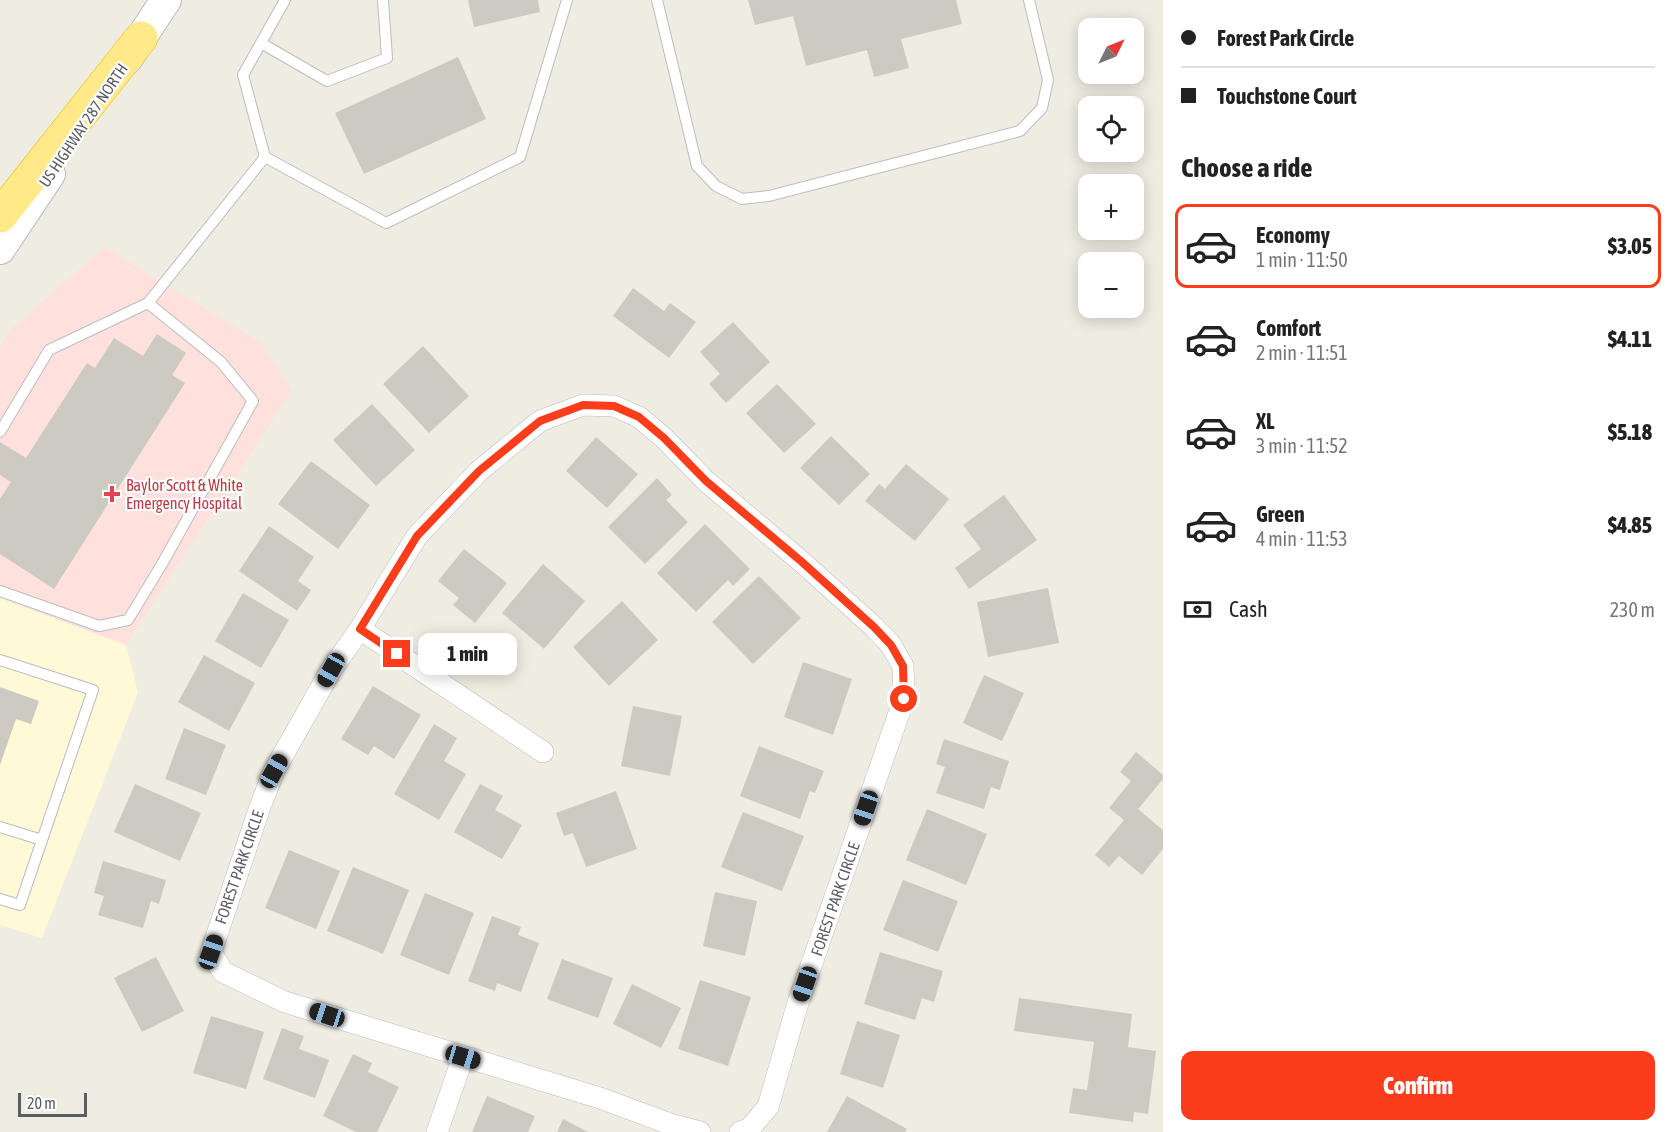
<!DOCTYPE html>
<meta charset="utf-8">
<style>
:root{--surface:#fff;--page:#f6f6f6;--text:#222;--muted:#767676;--line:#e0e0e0;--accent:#fb3d1c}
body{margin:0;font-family:"Asap Condensed",sans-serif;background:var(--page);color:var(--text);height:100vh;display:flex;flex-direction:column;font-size:22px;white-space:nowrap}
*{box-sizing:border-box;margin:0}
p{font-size:20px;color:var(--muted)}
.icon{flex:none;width:33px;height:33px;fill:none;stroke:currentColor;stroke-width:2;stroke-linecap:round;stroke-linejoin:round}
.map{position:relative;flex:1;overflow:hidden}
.side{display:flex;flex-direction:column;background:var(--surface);width:510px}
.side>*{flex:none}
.banner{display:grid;align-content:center;height:132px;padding:0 18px;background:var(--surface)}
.needle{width:39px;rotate:47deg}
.controls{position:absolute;left:1078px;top:18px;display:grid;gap:12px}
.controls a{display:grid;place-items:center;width:66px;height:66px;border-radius:12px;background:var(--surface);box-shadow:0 3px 15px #0003;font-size:30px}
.scale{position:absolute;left:18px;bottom:15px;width:69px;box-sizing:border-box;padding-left:6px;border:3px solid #5a5e64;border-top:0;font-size:16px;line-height:21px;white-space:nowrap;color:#5a5e64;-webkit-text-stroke:4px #fff;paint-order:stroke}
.end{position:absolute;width:27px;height:27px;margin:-14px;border:8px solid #fb3d1c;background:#fff;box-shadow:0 0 0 3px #fff}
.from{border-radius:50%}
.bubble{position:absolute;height:42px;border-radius:12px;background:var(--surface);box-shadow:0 3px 15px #0003;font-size:20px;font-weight:800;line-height:42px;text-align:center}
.car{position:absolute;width:18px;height:36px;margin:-18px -9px;border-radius:8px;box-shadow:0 0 4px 2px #0007;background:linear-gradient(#222 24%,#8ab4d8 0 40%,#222 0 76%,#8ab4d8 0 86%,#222 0)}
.banner b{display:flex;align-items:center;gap:21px;height:57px;font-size:22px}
.banner b+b{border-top:2px solid var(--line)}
.banner i{width:15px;height:15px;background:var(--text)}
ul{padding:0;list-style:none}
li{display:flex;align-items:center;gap:18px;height:84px;margin:0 12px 9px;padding:0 6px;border:3px solid transparent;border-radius:12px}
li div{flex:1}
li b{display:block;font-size:22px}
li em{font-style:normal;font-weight:800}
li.selected{border-color:var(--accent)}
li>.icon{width:54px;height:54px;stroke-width:1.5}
h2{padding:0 18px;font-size:27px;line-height:72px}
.pay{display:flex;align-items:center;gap:15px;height:66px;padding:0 18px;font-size:22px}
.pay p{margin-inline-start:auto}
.primary-button{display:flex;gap:12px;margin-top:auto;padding:12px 18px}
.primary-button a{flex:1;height:69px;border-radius:12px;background:var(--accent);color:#fff;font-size:24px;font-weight:800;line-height:69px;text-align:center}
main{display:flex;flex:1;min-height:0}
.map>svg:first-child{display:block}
.commercial{fill:#fff9d7}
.medical{fill:#fee1dc}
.building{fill:#cccac1}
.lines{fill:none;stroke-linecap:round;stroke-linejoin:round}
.service-casing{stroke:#babcc2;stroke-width:12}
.minor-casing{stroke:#babcc2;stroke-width:22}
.secondary-casing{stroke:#b8bbc2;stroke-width:32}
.motorway-casing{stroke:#f1b700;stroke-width:34}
.service{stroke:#fff;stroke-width:10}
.minor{stroke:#fff;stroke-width:21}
.secondary{stroke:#fff;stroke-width:30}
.motorway{stroke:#ffe989;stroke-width:33}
.route{stroke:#fb3d1c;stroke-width:8}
.health-dot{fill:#e0444e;stroke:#fff;stroke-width:2}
.labels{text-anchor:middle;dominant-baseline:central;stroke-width:4.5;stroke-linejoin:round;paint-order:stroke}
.street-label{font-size:16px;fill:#5a5e64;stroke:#fff}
.health-label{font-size:16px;fill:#be3a42;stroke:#fff;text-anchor:start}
</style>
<main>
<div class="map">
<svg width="1163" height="1132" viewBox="0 0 1163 1132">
<rect width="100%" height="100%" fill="#efede2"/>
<path class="commercial" d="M0,598L126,645L138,693L42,938L0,925Z"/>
<path class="medical" d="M105,247L260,342L292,390L126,645L0,598V347L12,328Z"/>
<path class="building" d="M468,0H538L540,12L474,27Z
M748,0H956L962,24L901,39L909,68L874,77L867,50L806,66L793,16L755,25Z
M458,57L486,119L364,174L335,113Z
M633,288L664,311L670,303L696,322L669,358L613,316Z
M733,322L770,362L726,403L709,384L720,374L700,352Z
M157,334L186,353L172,375L185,383L54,589L0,554V499L11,482L0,475V442L26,458L87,363L95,368L114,338L143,356Z
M423,346L469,396L429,433L383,384Z
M777,384L816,424L784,453L746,413Z
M372,404L415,450L376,486L333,440Z
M831,436L870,474L839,505L800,468Z
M596,437L638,474L607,508L566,471Z
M311,461L370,505L338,549L278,504Z
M906,464L949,499L915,541L865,501L879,484L885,489Z
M657,478L672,495L666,500L688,522L645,564L608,527Z
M1004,495L1037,540L969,589L955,568L981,549L963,525Z
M705,524L750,569L733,586L728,580L696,612L657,573Z
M269,526L314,557L298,581L311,590L297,611L239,571Z
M464,549L507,583L475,623L453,605L459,598L438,581Z
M543,564L585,601L544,649L502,613Z
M759,576L801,618L753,664L712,622Z
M1048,588L1059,643L988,657L977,602Z
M243,593L289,620L261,668L215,641Z
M622,601L658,640L609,686L573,647Z
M204,655L255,683L229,731L178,702Z
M803,662L852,679L833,735L784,717Z
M984,675L1024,693L1002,741L963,723Z
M373,686L421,715L394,759L374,746L368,755L341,739Z
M0,687L39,701L31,724L16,719L0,765Z
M633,706L682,716L670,776L621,766Z
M434,724L457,738L444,761L466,774L439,820L394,794Z
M184,728L226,745L206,795L165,779Z
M944,739L1009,761L1000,790L991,787L984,809L936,793L945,767L936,764Z
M759,746L824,771L815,793L810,791L800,819L740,796Z
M1136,752L1163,775V779L1138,809L1163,830V849L1142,875L1119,856L1109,867L1095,855L1124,820L1109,808L1131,781L1120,772Z
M135,784L201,813L180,861L114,832Z
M480,784L503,796L495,810L522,825L502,859L454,832Z
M616,791L637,849L586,867L573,833L564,836L556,813Z
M927,809L987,834L966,885L906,860Z
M743,812L804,836L782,891L721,867Z
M289,850L340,871L316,929L265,908Z
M103,861L166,880L159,904L151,901L143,928L98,915L104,896L94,893Z
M353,867L409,890L383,954L327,931Z
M903,880L958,901L938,952L883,930Z
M715,892L757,901L745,956L703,946Z
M425,893L474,913L449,975L400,955Z
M492,916L521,927L518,935L539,943L521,992L497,983L495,991L468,981Z
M880,952L943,971L934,1002L922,998L915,1020L864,1004Z
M156,957L184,1011L142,1032L114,978Z
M562,959L613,978L598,1018L547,999Z
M700,980L751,997L728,1066L678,1049Z
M632,984L681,1008L661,1048L613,1024Z
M1019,998L1132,1014L1128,1047L1156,1051L1148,1114L1134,1112L1133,1122L1069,1113L1073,1088L1087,1090L1094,1042L1014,1031Z
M211,1016L264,1032L246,1089L193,1073Z
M857,1021L900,1035L883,1088L840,1074Z
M282,1028L304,1036L299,1049L329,1060L315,1098L263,1079Z
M353,1054L372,1063L368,1072L399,1087L377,1132H356L323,1116Z
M487,1096L535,1116L528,1132H472Z
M847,1096L907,1129L905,1132H827Z
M563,1119L588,1132H557Z"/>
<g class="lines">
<defs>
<path id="service" d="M285,0L243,75L265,157L386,223L520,157L567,0
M657,0L697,166L716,186L742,199L769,196L1020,131L1042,108L1048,80L1029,0
M261,43L327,81L387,58L383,0
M148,303L265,157
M0,432L49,350L148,303L221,362L253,401L162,564L128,620L99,626L0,591
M0,660L93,690L20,905L0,899
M0,827L42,840"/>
<path id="minor" d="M360,629L543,752
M437,1132L463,1057
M700,1132L673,1125L600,1098L285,1002L223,972L211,952L260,807L274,771L331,670L360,629L417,536L479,471L540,421L583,405L614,406L639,417L664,438L706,481L802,562L874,627L891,645L903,666L904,699L797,1006L768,1107L749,1129L740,1132"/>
<path id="secondary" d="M127,59L166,0
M0,249L50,174"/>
<path id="motorway" d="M0,216L141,38"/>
</defs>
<use href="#service" class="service-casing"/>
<use href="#minor" class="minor-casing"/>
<use href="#secondary" class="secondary-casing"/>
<use href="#motorway" class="motorway-casing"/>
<use href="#service" class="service"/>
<use href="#minor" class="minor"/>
<use href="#secondary" class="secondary"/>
<use href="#motorway" class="motorway"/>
</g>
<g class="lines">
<path class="route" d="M397,654L360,629L417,536L479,471L540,421L583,405L614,406L639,417L664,438L706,481L802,562L874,627L891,645L903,666L904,699"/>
</g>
<path class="health-dot" d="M109 485h6v6h6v6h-6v6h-6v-6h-6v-6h6z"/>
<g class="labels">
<g class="street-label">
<text transform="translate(83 125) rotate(-56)">US HIGHWAY 287 NORTH</text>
<text transform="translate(239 867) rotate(-71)">FOREST PARK CIRCLE</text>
<text transform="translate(835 899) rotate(-71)">FOREST PARK CIRCLE</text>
</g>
<g class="health-label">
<text x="126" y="485">Baylor Scott &amp; White<tspan x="126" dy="18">Emergency Hospital</tspan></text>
</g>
</g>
</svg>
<div class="controls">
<a><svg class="needle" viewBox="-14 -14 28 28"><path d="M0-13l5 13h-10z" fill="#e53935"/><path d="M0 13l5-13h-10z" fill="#767676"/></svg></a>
<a><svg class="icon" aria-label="locate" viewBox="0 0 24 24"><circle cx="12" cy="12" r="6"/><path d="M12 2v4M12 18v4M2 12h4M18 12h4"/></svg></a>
<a>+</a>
<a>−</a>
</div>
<div class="scale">20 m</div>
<i class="end from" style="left:904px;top:699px"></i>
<i class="end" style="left:397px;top:654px"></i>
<div class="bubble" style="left:418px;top:633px;width:99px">1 min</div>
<i class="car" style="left:331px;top:670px;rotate:209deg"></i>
<i class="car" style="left:274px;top:771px;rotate:29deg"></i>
<i class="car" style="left:866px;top:808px;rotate:199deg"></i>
<i class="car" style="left:211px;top:952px;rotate:19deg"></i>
<i class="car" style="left:805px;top:984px;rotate:199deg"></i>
<i class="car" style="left:327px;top:1015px;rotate:288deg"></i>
<i class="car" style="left:463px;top:1057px;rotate:107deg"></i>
</div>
<section class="side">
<div class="banner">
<b><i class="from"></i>Forest Park Circle</b>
<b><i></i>Touchstone Court</b>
</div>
<h2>Choose a ride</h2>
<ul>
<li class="selected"><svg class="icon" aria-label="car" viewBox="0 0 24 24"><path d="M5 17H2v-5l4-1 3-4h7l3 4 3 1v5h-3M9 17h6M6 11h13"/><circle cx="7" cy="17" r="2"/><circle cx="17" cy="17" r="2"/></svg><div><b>Economy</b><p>1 min · 11:50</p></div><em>$3.05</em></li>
<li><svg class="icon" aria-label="car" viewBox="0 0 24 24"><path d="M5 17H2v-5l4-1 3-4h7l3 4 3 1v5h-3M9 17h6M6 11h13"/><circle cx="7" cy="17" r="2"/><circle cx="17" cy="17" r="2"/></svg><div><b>Comfort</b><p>2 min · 11:51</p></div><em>$4.11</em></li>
<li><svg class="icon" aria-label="car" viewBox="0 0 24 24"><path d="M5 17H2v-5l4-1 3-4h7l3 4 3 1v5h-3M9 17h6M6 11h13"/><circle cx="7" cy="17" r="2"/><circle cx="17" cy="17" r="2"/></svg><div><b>XL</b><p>3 min · 11:52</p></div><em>$5.18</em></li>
<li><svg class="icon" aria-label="car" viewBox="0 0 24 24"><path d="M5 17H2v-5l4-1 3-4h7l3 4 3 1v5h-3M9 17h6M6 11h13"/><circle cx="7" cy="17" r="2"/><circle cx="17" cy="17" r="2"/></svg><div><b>Green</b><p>4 min · 11:53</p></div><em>$4.85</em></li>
</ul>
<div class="pay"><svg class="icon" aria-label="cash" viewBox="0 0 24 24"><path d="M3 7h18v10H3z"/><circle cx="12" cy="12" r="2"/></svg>Cash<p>230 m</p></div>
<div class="primary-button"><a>Confirm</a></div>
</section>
</main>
